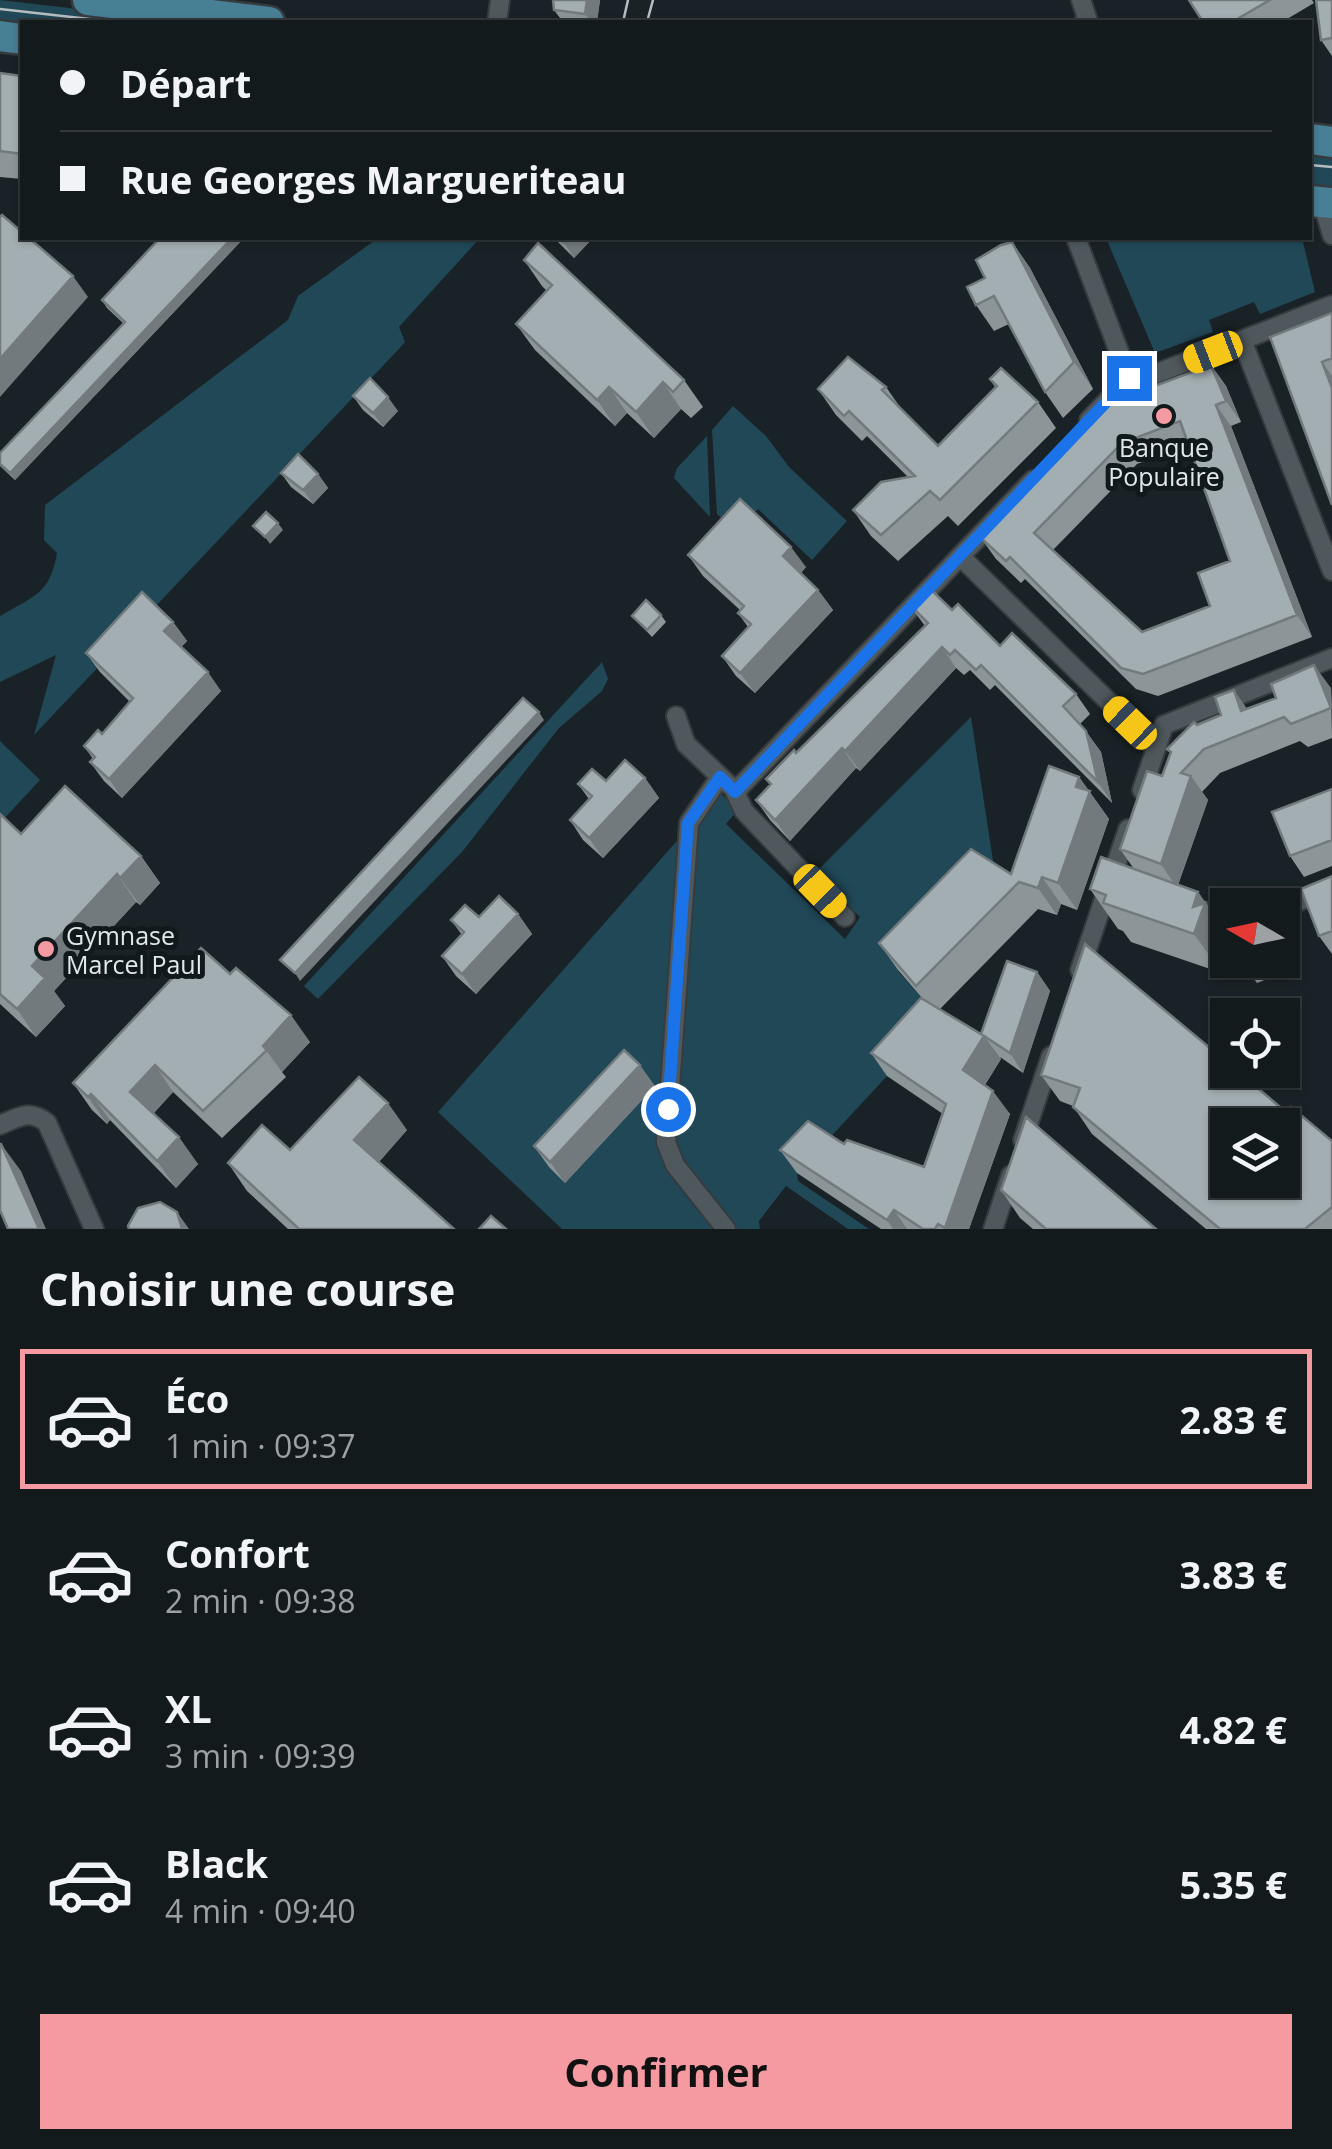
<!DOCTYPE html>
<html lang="fr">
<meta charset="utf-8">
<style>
:root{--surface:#131a1c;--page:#1c2325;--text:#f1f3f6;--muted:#9da1a3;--line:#32383b;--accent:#f49aa0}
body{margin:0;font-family:"Open Sans",sans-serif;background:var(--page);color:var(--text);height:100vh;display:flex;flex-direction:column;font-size:38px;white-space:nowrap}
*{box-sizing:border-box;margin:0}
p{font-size:32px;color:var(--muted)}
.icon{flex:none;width:55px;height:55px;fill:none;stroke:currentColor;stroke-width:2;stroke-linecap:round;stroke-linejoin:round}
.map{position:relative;height:1229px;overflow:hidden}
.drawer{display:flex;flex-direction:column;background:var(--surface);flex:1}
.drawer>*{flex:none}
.top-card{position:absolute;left:20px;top:20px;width:1292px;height:220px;border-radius:0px;box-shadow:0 2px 8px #0004,0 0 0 2px var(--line);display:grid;align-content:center;height:220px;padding:0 40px;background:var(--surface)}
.needle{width:65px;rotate:279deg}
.buttons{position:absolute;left:1210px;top:888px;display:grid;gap:20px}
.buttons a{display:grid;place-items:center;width:90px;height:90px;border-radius:0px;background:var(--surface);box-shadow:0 2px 8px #0004,0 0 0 2px var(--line);font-size:50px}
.end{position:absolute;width:45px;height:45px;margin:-22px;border:12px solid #1a73e8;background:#fff;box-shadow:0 0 0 5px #fff}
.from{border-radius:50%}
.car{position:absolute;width:30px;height:60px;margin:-30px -15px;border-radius:12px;box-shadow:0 0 8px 2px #0007;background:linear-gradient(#f5c518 24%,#345 0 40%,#f5c518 0 76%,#345 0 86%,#f5c518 0)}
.top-card b{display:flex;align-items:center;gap:35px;height:95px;font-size:38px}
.top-card b+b{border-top:2px solid var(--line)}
.top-card i{width:25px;height:25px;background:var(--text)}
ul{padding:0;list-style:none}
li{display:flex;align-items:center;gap:30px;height:140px;margin:0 20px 15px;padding:0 20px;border:5px solid transparent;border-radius:0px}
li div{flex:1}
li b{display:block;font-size:38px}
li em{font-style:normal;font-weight:700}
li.active{border-color:var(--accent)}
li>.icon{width:90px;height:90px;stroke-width:1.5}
h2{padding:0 40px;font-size:45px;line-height:120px}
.cta{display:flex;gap:20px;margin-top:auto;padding:20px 40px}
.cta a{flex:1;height:115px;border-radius:0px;background:var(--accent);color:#111;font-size:40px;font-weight:700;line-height:115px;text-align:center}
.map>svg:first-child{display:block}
.green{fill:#214857}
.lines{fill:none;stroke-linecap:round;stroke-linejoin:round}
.street-casing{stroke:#363b3f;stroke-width:22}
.primary-casing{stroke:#363b3f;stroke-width:35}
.street{stroke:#4f595d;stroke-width:18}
.primary{stroke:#477f94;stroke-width:30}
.tram{stroke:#b7bdc0;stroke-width:2.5}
.wall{fill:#8c9699;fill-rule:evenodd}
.shaded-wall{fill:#727a7d}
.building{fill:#a3aeb2;stroke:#727a7d;stroke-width:2.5;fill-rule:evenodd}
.route{stroke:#1a73e8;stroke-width:12}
.poi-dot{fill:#f49aa0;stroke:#10191c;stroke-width:4}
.labels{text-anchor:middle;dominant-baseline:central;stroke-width:10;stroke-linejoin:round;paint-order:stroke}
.poi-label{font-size:25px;fill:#e2e7ea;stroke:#10191c}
</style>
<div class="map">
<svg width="1332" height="1229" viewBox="0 0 1332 1229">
<rect width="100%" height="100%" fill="#192226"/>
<path class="green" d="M0,0L190,22H22V29L0,26Z
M1310,148L1332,150V194L1310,191Z
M378,238H480L399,327L405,342L396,352L34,735L56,655L0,682V616C34,596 50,594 57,553L44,540L45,505L288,320L298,296Z
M1106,238H1302L1315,292L1260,314L1254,302L1209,320L1213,332L1155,353Z
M733,406L766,436L789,467L847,521L812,560L758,509L744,523L731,526L717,514L712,430Z
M707,436L710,517L674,478L677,468Z
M602,662L608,679L602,691L559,728L462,852L318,999L304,986Z
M971,717L994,867L898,971L940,1019L797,1173L798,1181L869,1229H848L786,1186L759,1221L760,1229H562L438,1112L720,792L737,811L726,824L845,939L860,917L814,874Z
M0,741L40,780L0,823Z"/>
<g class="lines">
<defs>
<path id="street" d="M1081,0L1088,21L1084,22
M497,22L500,0
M1322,202L1332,235
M1076,238L1129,378L1155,374L1332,305
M1242,340L1332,571
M1089,420L1129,378
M961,557L1156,748
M676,716L686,744L729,785
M720,777L689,823L666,1142L675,1165L726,1229
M1142,790L1164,725L1332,658
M1195,908L1228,920
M1282,908L1332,888
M845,917L744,811L735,792L1033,480
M1080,970L1128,829
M0,1125C18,1117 30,1109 47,1123L94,1229
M1023,1140L1051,1056
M993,1229L1011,1175"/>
<path id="primary" d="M88,0L269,22
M0,36L22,39
M1310,139L1332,142
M1310,201L1332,203"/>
</defs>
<use href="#street" class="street-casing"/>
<use href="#primary" class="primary-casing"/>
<use href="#street" class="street"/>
<use href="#primary" class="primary"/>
<path class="tram" d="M0,9L116,22
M623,22L628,0
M647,22L653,0
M1310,165L1332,167"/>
</g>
<path class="wall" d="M553,0H600L597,22H563L554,10Z
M1189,0H1312L1314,3L1282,22H1203Z
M1332,0V56L1321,40Z
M0,73L22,76V179L0,177Z
M244,238L15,480L0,466V453L123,323L107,308L102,300Z
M554,238H593L574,258Z
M1012,242L1030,268L1093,389L1063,418L1045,392L1009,324L994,331L976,305L985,278Z
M524,260L684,380L703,407L691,418L681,409L654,438L627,413L615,426L535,350L516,324L547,291L542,286Z
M1332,313V505L1270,337Z
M1211,365L1226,386L1241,422L1231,426L1312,637L1158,696L1136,689L1025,579L1021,583L996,559L981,538L1020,498L1015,492ZM1188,445L1230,561L1210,606L1142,632L1053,550L1137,464Z
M990,379L1038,402L1056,428L958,526L948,516L898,561L871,536L853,510L908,477L867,436L862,441L836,415L818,389L886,387L902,410L938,446L995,387Z
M353,396L398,411L383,427L363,410Z
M281,473L318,474L328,488L313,504L291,487Z
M688,555L806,567L801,573L818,590L833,610L755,693L736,676L722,656L748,627L738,613L740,610L703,576Z
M908,603L952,610L1000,646L1076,694L1090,714L1080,724L1101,752L1112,803L995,685L990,690L970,670L964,675L956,668L860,771L856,768L790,841L770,820L756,800L770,785L766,779L796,753L925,626Z
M661,615L666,622L652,637L632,616Z
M173,622L187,641L181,647L221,691L122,798L104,781L90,762L93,759L84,746L102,734L130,702L100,672L86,653Z
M1331,688L1332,738L1308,747L1300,741L1220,773L1202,792L1208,800L1178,885L1198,892L1228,935L1222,973L1131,942L1123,931L1118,929L1090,889L1134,869L1120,849L1162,776L1170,753L1167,749L1197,725Z
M1079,777L1109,819L1077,910L1061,904L1057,915L1038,909L940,1009L981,1034L1037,972L1050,991L1023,1073L1000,1057L1001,1059L985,1085L1010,1114L969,1229H881L797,1173L780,1150L844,1144L924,1167L943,1114L887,1076L871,1053L922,998L898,970L879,943L1011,874Z
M645,778L659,798L603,858L583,840L570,820L589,799L578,784Z
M1332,789V866L1304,877L1290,856Z
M0,814L21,834L141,856L160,883L140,905L136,902L54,991L65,1006L36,1037L0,1004Z
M1332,876V954L1319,936Z
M518,914L532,934L476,994L456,976L442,956L462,935L451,920Z
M1282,940L1294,968L1257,983L1247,969L1244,960H1282Z
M230,974L310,1042L282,1072L286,1077L222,1138L173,1092L154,1113L198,1164L176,1188L110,1120L107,1124L92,1110L73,1083Z
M1041,1075L1286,1112L1332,1141V1229H1206L1092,1134L1073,1106L1060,1101Z
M655,1086L565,1183L549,1167L534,1146Z
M407,1130L379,1162L454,1229H288L247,1191L228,1163L290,1150Z
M1001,1190L1156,1229H1033L1020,1218Z"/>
<path class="shaded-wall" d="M587,0H600L597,22H591L585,14Z
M232,238H244L15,480L10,473Z
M570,238H593L574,258L564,243Z
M1012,242L1030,268L1093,389L1074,362Z
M73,276L88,297L0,397V359Z
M1322,362L1332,376V388Z
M1211,365L1226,386L1241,422L1226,401Z
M663,382L681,409L654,438L636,412Z
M609,387L627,413L615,426L597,400Z
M388,397L398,411L383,427L373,413Z
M1216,405L1231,426L1312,637L1297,615Z
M318,474L328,488L313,504L303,490Z
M278,523L283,530L270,544L265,537Z
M791,547L806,567L797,577L783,556Z
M818,590L833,610L755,693L740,673Z
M173,622L187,641L178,650L164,631Z
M942,647L956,668L860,771L845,751Z
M1314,665L1331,688L1332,709Z
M208,672L221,691L122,798L109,779Z
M1234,690L1250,713L1241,711Z
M539,712L544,720L300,981L295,973Z
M1086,731L1101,752L1112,803L1098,782Z
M842,748L856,768L790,841L775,820Z
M1191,776L1208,800L1177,888L1161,864Z
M1079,777L1109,819L1077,910L1058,883Z
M645,778L659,798L603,858L589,838Z
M141,856L160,883L140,905L120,878Z
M117,874L136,902L54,991L65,1006L36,1037L17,1009L32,966Z
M1042,877L1061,904L1057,915L1038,888Z
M1198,892L1228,935V958L1222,973L1194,934L1193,907Z
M518,914L532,934L476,994L462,974Z
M1282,940L1284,942L1294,968L1285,955L1282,949Z
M1037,972L1050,991L1023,1073L1010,1053Z
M291,1015L310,1042L282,1072L263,1046Z
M984,1036L1001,1059L979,1094L963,1070Z
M155,1065L173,1092L149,1118L130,1092Z
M640,1065L655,1086L565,1183L550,1162Z
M993,1091L1010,1114L969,1229H946Z
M91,1094L110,1120L107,1124L88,1097Z
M388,1103L407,1130L373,1168L354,1140Z
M179,1137L198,1164L176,1188L157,1161Z
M1,1144L21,1171L46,1229H39Z
M894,1210L907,1229H893L887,1220Z
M177,1212L189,1229H182Z"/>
<path class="building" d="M553,0H587L585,14L554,10Z
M1189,0H1270L1232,22H1203Z
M1316,0H1332V38L1321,40Z
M0,73L22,76V154L0,151Z
M2,215L22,232V238H29L73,276L0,359V217Z
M160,238H232L10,473L0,464V453L125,322L102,300Z
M558,238H570L564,243Z
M1012,242L1074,362L1045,392L994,296L976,305L967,287L985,278L976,260L1001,245Z
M538,243L684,380L673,392L663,382L636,412L609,387L597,400L516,324L552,285L524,260Z
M1332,313V358L1322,362L1332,388V505L1270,337Z
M848,357L886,387L882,390L938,446L997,386L990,379L1001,368L1038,402L940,500L930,491L881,535L853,510L881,482L915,476L849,411L844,416L818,389Z
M1211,365L1226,401L1216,405L1297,615L1143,674L1121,668L1010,557L1006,561L981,538L1021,497L1015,492L1098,407ZM1180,421L1230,561L1198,573L1210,606L1142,632L1034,533L1122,443Z
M370,378L388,397L373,413L353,396Z
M298,454L318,474L303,490L281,473Z
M740,499L791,547L783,556L818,590L740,673L722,656L751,624L738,613L744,606L688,555Z
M266,512L278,523L265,537L253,526Z
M926,585L952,610L958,604L1000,646L1012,633L1076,694L1063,706L1086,731L1098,782L981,665L976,670L955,650L950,655L942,647L845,751L842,748L775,820L756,800L771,784L766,779L794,750L796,753L928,623L908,603Z
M142,592L173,622L164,631L208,672L109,779L90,762L95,757L84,746L98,730L102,734L133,698L86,653Z
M646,600L661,615L647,630L632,616Z
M1314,665L1331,708L1291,724L1284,717L1204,749L1181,773L1191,776L1161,864L1120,849L1147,771L1162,776L1171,752L1167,749L1194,722L1197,725L1221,715L1215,697L1234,690L1241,711L1276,698L1271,684Z
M523,698L539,712L295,973L280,960Z
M625,760L645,778L589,838L570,820L592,796L578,784L592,769L606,781Z
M1049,766L1079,777L1076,787L1090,791L1058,883L1042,877L1038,888L1019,882L916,986L879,943L971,849L1011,874Z
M65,786L141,856L120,878L117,874L32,966L45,978L17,1009L0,994V814L21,834Z
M1332,789V840L1290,856L1272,812Z
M1101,857L1198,892L1193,907L1205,903L1194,934L1103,903L1106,895L1090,889Z
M1332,876V931L1319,936L1301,889Z
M499,896L518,914L462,974L442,956L464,932L451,920L465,905L479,917Z
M1085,944L1228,1063V1070H1236L1286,1112L1291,1107L1332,1141V1207L1305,1229H1220L1073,1107L1080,1088L1041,1075ZM1228,1125H1282V1180H1228Z
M201,948L230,974L236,968L291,1015L263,1046L267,1050L203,1111L155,1065L130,1092L179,1137L157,1161L91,1094L88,1097L73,1083Z
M1244,960H1271L1247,969Z
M1007,961L1037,972L1010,1053L981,1034Z
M921,998L984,1036L963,1070L993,1091L945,1228L938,1224L935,1229H923L894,1210L887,1220L780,1150L808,1121L844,1144L847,1140L924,1167L946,1104L871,1053Z
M624,1050L640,1065L550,1162L534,1146Z
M359,1077L388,1103L354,1140L454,1229H299L228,1163L262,1125L290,1150Z
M1026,1117L1156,1229H1046L1001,1190Z
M0,1144H1L39,1229H8L0,1210Z
M160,1202L177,1212L182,1229H129L128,1226L138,1208Z
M491,1216L506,1229H479Z"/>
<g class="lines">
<path class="route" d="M668,1109L688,823L720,777L735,792L1129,378"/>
</g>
<g class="poi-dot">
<circle cx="1164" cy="416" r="10"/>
<circle cx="46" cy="949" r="10"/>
</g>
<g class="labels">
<g class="poi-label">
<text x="1164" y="447">Banque<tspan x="1164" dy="29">Populaire</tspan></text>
<text x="66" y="935" text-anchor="start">Gymnase<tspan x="66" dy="29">Marcel Paul</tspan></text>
</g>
</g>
</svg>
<div class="buttons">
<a><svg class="needle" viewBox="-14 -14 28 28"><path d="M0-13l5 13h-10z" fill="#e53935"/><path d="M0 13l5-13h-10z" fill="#9da1a3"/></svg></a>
<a><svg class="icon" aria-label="locate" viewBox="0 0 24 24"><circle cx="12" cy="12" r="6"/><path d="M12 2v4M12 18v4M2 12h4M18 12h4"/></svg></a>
<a><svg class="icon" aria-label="layers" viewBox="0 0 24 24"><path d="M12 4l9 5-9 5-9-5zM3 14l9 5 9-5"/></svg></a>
</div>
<i class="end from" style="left:668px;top:1109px"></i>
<i class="end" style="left:1129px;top:378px"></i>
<i class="car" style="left:1213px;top:352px;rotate:249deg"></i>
<i class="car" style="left:1130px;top:723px;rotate:314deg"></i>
<i class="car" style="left:820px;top:891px;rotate:136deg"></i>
<div class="top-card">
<b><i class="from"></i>Départ</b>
<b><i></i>Rue Georges Margueriteau</b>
</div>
</div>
<section class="drawer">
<h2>Choisir une course</h2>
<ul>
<li class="active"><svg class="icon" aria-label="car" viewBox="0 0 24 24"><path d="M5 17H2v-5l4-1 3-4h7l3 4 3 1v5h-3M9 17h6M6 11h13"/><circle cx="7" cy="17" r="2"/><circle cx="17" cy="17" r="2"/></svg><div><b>Éco</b><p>1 min · 09:37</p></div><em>2.83 €</em></li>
<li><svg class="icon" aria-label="car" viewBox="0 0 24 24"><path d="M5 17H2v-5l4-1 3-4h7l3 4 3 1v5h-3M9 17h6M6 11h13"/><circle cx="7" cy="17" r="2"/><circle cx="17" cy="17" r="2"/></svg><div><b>Confort</b><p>2 min · 09:38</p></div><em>3.83 €</em></li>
<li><svg class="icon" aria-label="car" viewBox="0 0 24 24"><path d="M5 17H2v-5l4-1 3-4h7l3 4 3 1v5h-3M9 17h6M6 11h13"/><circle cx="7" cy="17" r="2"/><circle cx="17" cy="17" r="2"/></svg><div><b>XL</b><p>3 min · 09:39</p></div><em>4.82 €</em></li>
<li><svg class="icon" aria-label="car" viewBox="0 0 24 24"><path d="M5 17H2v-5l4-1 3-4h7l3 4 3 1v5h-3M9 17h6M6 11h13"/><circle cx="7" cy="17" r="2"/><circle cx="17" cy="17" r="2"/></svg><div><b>Black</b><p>4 min · 09:40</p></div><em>5.35 €</em></li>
</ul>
<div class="cta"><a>Confirmer</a></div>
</section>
